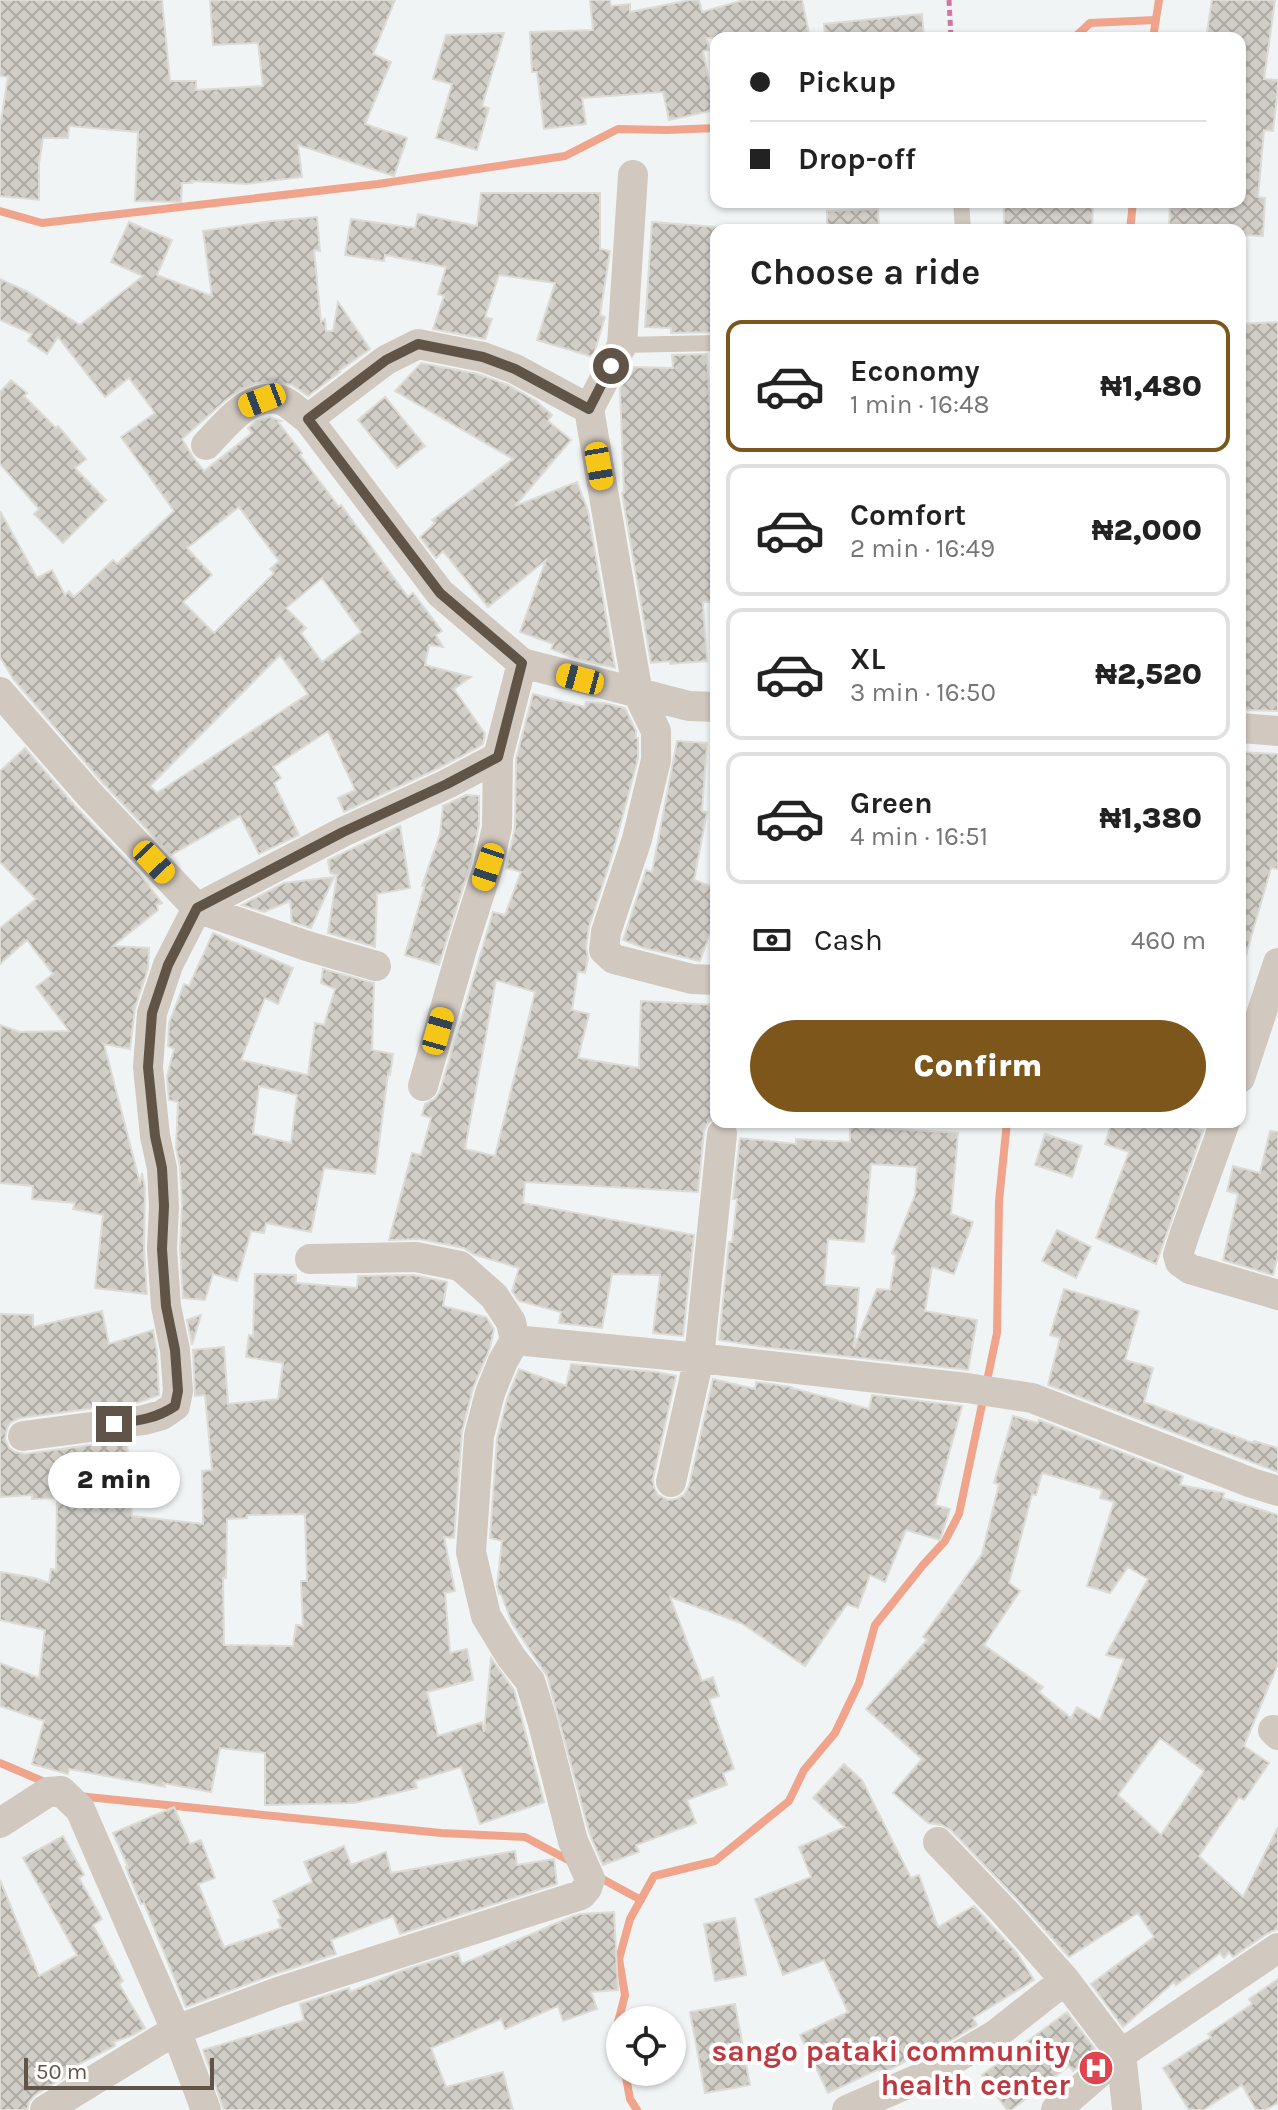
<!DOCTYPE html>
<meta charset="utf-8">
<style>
:root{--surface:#fff;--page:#f2f2f2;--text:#222;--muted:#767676;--line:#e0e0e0;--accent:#7d561b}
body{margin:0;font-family:Karla,sans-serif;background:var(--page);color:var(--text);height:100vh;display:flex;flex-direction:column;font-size:30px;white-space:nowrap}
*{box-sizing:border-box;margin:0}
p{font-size:26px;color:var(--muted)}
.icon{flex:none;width:44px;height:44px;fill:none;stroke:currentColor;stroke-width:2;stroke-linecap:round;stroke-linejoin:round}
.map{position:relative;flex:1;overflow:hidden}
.sheet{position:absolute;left:710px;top:224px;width:536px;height:904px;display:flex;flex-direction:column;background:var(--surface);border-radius:16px;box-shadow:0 2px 6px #0004}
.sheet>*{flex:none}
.banner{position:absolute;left:710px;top:32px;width:536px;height:176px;border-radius:16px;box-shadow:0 2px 6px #0004;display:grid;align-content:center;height:176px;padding:0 40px;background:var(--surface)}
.tools{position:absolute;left:606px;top:2006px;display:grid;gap:16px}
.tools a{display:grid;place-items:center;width:80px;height:80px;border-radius:50%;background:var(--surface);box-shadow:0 2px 6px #0004;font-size:40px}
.scale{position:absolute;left:24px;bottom:20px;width:190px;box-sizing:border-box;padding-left:8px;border:4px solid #605448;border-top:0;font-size:22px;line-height:28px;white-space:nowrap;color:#605448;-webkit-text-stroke:6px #fff;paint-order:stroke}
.end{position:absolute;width:36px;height:36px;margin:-18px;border:10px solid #605448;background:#fff;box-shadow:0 0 0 4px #fff}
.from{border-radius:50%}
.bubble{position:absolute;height:56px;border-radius:28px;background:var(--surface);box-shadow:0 2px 6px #0004;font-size:26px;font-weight:800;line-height:56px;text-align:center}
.car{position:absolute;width:24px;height:48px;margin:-24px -12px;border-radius:10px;box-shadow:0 0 6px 2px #0007;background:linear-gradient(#f5c518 24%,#345 0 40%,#f5c518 0 76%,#345 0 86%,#f5c518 0)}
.banner b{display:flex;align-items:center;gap:28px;height:76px;font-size:30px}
.banner b+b{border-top:2px solid var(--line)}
.banner i{width:20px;height:20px;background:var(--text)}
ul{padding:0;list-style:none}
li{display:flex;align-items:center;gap:24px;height:132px;margin:0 16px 12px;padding:0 24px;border:4px solid var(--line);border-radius:16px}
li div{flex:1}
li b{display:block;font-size:30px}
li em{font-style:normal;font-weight:800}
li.current{border-color:var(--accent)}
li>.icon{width:72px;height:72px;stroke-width:1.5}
h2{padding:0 40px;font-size:36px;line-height:96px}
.pay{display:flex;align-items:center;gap:20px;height:88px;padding:0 40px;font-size:30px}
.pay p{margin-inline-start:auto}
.action{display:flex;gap:16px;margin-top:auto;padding:16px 40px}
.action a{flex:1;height:92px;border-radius:48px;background:var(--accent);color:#fff;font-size:32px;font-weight:800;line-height:92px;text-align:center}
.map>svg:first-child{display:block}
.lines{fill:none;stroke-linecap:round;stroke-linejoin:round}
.stream{stroke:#f0a48b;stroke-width:8}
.building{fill:url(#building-cross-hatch);stroke:#dddbd5;stroke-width:2;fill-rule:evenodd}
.path{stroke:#d1769f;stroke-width:5;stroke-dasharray:6 4;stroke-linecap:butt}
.service{stroke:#d1c8bf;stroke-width:16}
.minor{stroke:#d1c8bf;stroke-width:30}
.route{stroke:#605448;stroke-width:10}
.labels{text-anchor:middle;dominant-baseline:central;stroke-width:8;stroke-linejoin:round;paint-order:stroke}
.health-label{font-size:30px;font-weight:bold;fill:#be3a42;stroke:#fff;text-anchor:end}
</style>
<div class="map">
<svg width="1278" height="2110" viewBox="0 0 1278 2110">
<defs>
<pattern id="building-cross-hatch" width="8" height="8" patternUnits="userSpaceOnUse" patternTransform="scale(2)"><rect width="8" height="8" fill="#d1cec8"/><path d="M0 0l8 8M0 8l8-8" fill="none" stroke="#adaaa4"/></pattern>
</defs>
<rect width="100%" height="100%" fill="#f1f4f4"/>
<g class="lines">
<path class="stream" d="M1074,38L1090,23L1155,20
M1153,38L1159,0
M0,211L42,223L378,184L565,156L618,129L667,130L716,128
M1130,230L1133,202
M0,1763L47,1783
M78,1796L441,1833L525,1837L572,1862
M595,1875L641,1900
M620,2048L616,2030L625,1995L619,1959L630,1919L654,1876L715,1861L789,1801L804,1770L835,1733L859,1683L875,1625L923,1565L945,1541L959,1514L997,1333L999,1201L1007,1122
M625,2072L630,2099L637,2110"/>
</g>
<path class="building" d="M0,0H162L170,81H196V90L263,86L258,43L213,45L210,0H395L373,54L391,62L365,124L407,138L394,176L298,145L302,177L247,184L192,181V183H182L181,202L135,201L138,132L69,126L68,138H43L39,163V200L0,196V127L8,77L0,76Z
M590,0H610L611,6L630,4V12L690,0H699L702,12L744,0H802L810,38H707L709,50L703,51L715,110L669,120L663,92L582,98L586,124L544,129L537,72H532L530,32L593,30Z
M1212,0H1275L1264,79L1278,80V87L1273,131L1264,130L1258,197L1265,198L1263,236L1240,235V230H1169L1170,202H1240V38H1206Z
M922,14L924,38H825L824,24Z
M504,33L482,106L489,108L477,150L436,138L452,84L433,79L446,35Z
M481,193H600V249L610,251L600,315L605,317L593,357L537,340L555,283L499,275L485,317L492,319L485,339L433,329L444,296L438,294L446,267L385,255L384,261L345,255L351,219L415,228L418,214L477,226Z
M1004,202H1093L1092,230H1004Z
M878,209L879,229L827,230V211Z
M317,217L320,251L314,250L321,322L325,319L326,331H333L338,302L370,349L339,371L340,372L308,396L292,385L272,381L255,383L241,389L227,399L182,439L193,457L204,471L252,433L248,428L257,421L270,417L281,421L278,422L302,453L300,455L339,507L341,505L408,597L413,593L442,631L436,635L443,647L429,645L425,665L471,677L454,689L485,734L483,744L477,748L439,768L344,812L338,798L355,790L328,731L273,767L281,778L274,783L299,835L259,854L240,816L171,855L102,782L14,680L0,657V511L37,578L52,570L65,595L69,591L74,597L113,560L117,564L174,511L121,437L155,413L129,378L105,397L58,337L47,354L28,341L32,334L0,320V279L26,291L80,325L143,276L111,262L129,222L172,240L157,275L212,296L203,231L272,221ZM239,507L279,561L270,569L274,573L214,633L183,602L212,575L187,548ZM322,578L361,632L322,662L301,633L306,628L286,608ZM280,655L308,694L157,793L150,786Z
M652,222L716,227V332L671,333V328L645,327Z
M1278,322V711L1240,710V324Z
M707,354L711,426H715L716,488V602H704L703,605L707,661L670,664V661L651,663L622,493H624L620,389L631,367L673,368L672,355Z
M421,363L478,374L508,385L536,401L552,415L548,421L571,440L515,506L577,482L588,511L615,668L574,658L551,649L553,644L520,632L546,560L488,607L443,551L436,558L420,537L435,523L432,520L513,459L395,391Z
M11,380L27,393L24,396L56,428L58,426L86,459L75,468L106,500L63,543L34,514L39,509L0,464V392Z
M385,397L425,446L397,468L358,420Z
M533,694L585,707L586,702L604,703L625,708L636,731V738H638V758L635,770L612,856L589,927L586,948L588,958L585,973L578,971L572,1010L589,1014L578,1058L639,1068L641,1001L716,1005V1117L708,1123L704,1131L698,1192L525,1182L523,1203L694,1235L683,1336L653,1333L660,1275L612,1274L602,1328L559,1323L561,1312L519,1301L512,1291L519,1268L473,1254L464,1248L419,1239L389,1240L412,1153L421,1155L431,1118L422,1115L425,1104L435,1099L440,1091L493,912L505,915L521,872L506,868L515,828L516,759ZM496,980L535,992L495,1156L465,1149Z
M677,741L707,743L702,811L707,812L694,880L716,888V917L700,961L644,948L623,940L646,870L652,872Z
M25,748L75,806L139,873L162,903L157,905L158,910L113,946L149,948L148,969L135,1008L130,1049L104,1044L140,1183L142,1173L145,1188L144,1250L147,1294L95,1288L103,1215L73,1209L75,1203L32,1199L33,1186L0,1183V1025L20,1032L69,1031L36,987L53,974L27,940L0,964V928L36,899L0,862V771Z
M1240,752L1278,754V869L1271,868L1246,955L1240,954Z
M466,795L479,796V825L471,862L439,965L405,955L425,885L422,886L440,834L443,806Z
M400,826L410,888L377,894L375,947L328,933L337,875L330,873L328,860Z
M334,877L311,928L292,922L290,901L264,912L242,905L284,883Z
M213,933L293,968L278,1004L265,998L241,1060L308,1075L315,1023L324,1025L335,989L321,983L323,969L374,983L372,1050L393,1054L390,1075L388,1074L375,1174L324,1168L311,1232L266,1223L264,1233L251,1231L237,1281L213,1274L205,1300L183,1298L180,1249L182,1205L180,1167L176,1148L178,1102L169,1100L167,1076L174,1049L168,1046L169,1023L184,984L189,986ZM259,1086L297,1095L291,1143L253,1134Z
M1112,1122H1174L1203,1131L1156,1264L1096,1238L1129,1152L1105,1144Z
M850,1126L958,1133L951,1214L973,1222L954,1274L932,1267L925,1311L977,1320L968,1370L764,1347L719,1340L729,1242H732L737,1199H733L740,1138L796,1144V1139L850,1142ZM871,1164L917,1167L915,1195L892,1253L896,1255L890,1290L877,1289L854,1348L859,1288L824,1285L828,1239L864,1242Z
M1270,1131L1278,1132V1255L1273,1275L1223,1260L1238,1194L1227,1191L1233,1166L1260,1173Z
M1045,1134L1082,1146L1072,1177L1035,1165Z
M1057,1230L1091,1247L1076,1278L1042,1261Z
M255,1274L296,1275V1283L357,1288L358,1276L414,1275L447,1282L443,1306L486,1317L494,1329L490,1348L473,1388L462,1432L454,1538L444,1537L455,1591L445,1593L450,1653L467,1649L473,1680L427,1692L438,1736L482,1722L484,1732L491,1658L514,1690L544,1802L480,1824L461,1767L415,1781L417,1788L354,1803L265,1805V1753L220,1748L211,1792L163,1783L165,1787L69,1769L68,1774L32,1764L44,1721L0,1706V1663L39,1678L45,1630L0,1620V1572L35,1578L49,1583L51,1569L56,1570L57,1498L32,1499V1495L0,1497V1314L33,1315V1327L102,1311L109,1344L153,1330L157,1352L159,1395L140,1402L20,1418L11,1422L7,1428L5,1439L9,1448L15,1452L25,1454L127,1440L132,1516L203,1524L202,1471L212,1470L205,1395L195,1396L193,1350L224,1347L228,1404L278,1399L283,1363L246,1357L249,1335L253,1336ZM305,1514L307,1581H301L303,1626L296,1625L293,1646L224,1645L223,1578H226L227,1519L247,1518V1515Z
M1064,1289L1139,1311L1125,1360L1153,1368L1144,1402L1253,1443L1254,1441L1278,1448V1472L1048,1385L1060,1338L1050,1335Z
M201,1315L192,1345L187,1320Z
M571,1364L657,1372L676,1376L653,1479L654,1487L658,1495L668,1500L676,1499L684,1495L689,1486L713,1379L755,1389L756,1382L792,1387V1388L869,1409L872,1395L962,1406L935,1505L950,1509L940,1540L906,1530L885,1582L870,1575L858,1608L847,1604L805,1666L741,1623L670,1597L702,1681L713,1677L719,1696L709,1699L734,1769L723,1773L727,1785L687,1800L696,1823L636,1845L639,1852L603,1865L590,1835L547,1676L512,1623L501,1594H499L497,1586L502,1541L490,1538L497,1439L507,1399L519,1369L566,1386Z
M1013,1416L1038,1423L1039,1420L1183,1476L1180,1485L1224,1493L1223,1498L1278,1515V1664L1244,1746L1269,1763L1244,1800L1239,1797L1199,1856L1243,1897L1278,1827V1929L1268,1933L1233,1957L1229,1952L1224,1958L1220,1953L1176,1985L1174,1982L1123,2027L1091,1984L1154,1937L1138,1913L1069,1957L1016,1898L951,1830L942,1825L928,1823L893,1793L922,1759L866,1709L927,1640L923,1637L982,1554L999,1484L994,1483ZM1042,1473L1102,1490L1100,1498L1114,1502L1087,1586L1110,1593L1128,1567L1148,1579L1106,1655L1124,1659L1100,1720L1077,1707L1071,1718L1039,1692L1043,1687L984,1645L1020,1591L1009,1583L1032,1494L1036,1495ZM1160,1738L1204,1771L1161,1835L1118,1795Z
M844,1764L862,1780L911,1878L919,1875L938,1927L974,1906L1017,1953L1034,1980L973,2018L977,2025L933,2051L924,2055L923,2052L881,2074L879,2069L828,2093L800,2035L848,2012L824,1960L783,1975L755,1899L811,1877L799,1847L845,1827L813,1798Z
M174,1807L190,1844L201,1840L215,1878L198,1884L224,1947L281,1928L278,1920L281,1918L273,1901L312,1882L304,1862L344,1846L351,1865L386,1852L391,1873L515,1851L517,1865L554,1859L557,1884L400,1934L393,1916L331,1940L336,1954L272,1975L186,2007L144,1903L141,1904L130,1878L126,1867H128L113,1833Z
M63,1836L84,1875L79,1878L102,1919L93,1925L123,1981L119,1984L145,2028L133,2035L114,2042L115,2046L77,2065L79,2068L35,2095L29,2102L27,2110H0V1880L39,1976L77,1955L23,1858Z
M614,1912L618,1990L591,1992L597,2009L563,2021L558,2006L505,2029L501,2019L431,2048L446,2087L503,2072L513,2110H224L203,2050L304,2020L300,2004L349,1988L350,1992L401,1971L458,1953L462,1964L573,1916L581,1914Z
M735,1918L746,1975L715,1981L704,1924Z
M1278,1979V2103L1265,2110H1256L1242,2085L1203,2110H1189L1163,2068L1211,2037L1208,2034L1252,2004L1249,1999Z
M735,2004L750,2085L705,2093L690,2012Z
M1067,2012L1095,2049L1090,2055L1091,2056L1073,2071L1069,2066L1011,2110H1007L982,2075Z"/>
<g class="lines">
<path class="path" d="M949,0L951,38"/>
<path class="service" d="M961,202L963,230
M622,345L716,343"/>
<path class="minor" d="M633,175L622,345L589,409L638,694L656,731V760L637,839L606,932L604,950L614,959L692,979L716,980
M308,419L386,360L418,344L483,357L515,369L589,409
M206,445C225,426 249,391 281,400C290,403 300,414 308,419L440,593L522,663L689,706L716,707
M0,692L89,794L197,908L307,946L376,966
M1240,728L1278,731
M1240,1078L1278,963
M423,1086L462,949L488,867L497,827L498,757L522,663
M1225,1122L1185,1233L1178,1255L1180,1262L1190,1269L1278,1295
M515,1340L699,1358L967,1388L1032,1398L1252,1483L1278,1491
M23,1436L144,1420L162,1415L175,1406L178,1391L175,1350L166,1306L162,1249L164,1206L162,1168L155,1136L148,1067L152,1013L168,965L197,908L343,832L447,784L498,757
M671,1482L699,1358L722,1134
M1273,1730L1278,1735
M0,1823L48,1792L61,1791L80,1809L176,2030L206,2110
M938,1842L1003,1910L1065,1980L1121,2054L1127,2108
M45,2110L176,2030L278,1992L581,1895L587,1888L590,1879L573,1841L542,1720L530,1681L511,1657L486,1616L471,1552L479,1436L490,1393L503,1361L515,1340L511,1322L494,1296L460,1266L416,1257L310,1259
M847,2110L925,2076L995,2035L1065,1980
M1056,2110L1121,2054L1278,1948"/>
</g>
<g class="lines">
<path class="route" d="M114,1424C136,1421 156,1419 175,1406L178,1391L175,1350L166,1306L162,1249L164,1206L162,1168L155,1136L148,1067L152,1013L168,965L197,908L343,832L447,784L498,757L522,663L440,593L308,419L386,360L418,344L483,357L515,369L589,409L611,366"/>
</g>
<defs>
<symbol id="hospital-disc" viewBox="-11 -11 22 22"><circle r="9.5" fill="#e0444e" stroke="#fff"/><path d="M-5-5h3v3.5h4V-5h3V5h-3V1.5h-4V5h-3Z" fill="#fff"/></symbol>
</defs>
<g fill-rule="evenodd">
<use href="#hospital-disc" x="1076" y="2048" width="40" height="40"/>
</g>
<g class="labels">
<g class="health-label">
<text x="1070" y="2051">sango pataki community<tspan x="1070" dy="34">health center</tspan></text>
</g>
</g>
</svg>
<div class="tools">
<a><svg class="icon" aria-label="locate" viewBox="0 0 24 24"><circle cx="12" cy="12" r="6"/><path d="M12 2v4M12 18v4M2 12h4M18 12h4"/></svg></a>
</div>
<div class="scale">50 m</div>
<i class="end from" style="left:611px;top:366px"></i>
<i class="end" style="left:114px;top:1424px"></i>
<div class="bubble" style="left:48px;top:1452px;width:132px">2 min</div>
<i class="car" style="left:262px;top:400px;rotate:249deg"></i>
<i class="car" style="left:599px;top:466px;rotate:170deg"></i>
<i class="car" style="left:580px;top:679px;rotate:285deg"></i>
<i class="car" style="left:154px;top:862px;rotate:137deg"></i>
<i class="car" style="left:488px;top:867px;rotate:198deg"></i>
<i class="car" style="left:438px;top:1031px;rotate:16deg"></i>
<div class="banner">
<b><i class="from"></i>Pickup</b>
<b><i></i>Drop-off</b>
</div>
<section class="sheet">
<h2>Choose a ride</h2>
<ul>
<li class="current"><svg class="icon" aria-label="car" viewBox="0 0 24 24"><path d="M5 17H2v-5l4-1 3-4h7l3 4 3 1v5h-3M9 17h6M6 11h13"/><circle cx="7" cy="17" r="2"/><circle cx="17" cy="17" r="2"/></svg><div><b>Economy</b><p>1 min · 16:48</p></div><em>₦1,480</em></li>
<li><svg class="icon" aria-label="car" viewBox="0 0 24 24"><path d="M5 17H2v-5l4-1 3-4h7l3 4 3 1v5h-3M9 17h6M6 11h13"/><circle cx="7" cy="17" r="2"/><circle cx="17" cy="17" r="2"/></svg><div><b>Comfort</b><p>2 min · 16:49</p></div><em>₦2,000</em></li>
<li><svg class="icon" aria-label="car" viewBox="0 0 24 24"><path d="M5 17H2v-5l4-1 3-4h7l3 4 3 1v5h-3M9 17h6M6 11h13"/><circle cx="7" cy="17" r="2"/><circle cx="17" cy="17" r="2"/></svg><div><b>XL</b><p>3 min · 16:50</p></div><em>₦2,520</em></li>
<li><svg class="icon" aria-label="car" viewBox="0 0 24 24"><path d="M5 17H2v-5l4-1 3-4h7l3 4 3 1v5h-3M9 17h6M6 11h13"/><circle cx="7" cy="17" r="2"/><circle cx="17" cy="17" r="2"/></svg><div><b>Green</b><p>4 min · 16:51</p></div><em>₦1,380</em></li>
</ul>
<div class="pay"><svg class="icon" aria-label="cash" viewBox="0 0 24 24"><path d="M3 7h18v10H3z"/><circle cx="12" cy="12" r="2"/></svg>Cash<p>460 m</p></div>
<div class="action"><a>Confirm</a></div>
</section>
</div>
